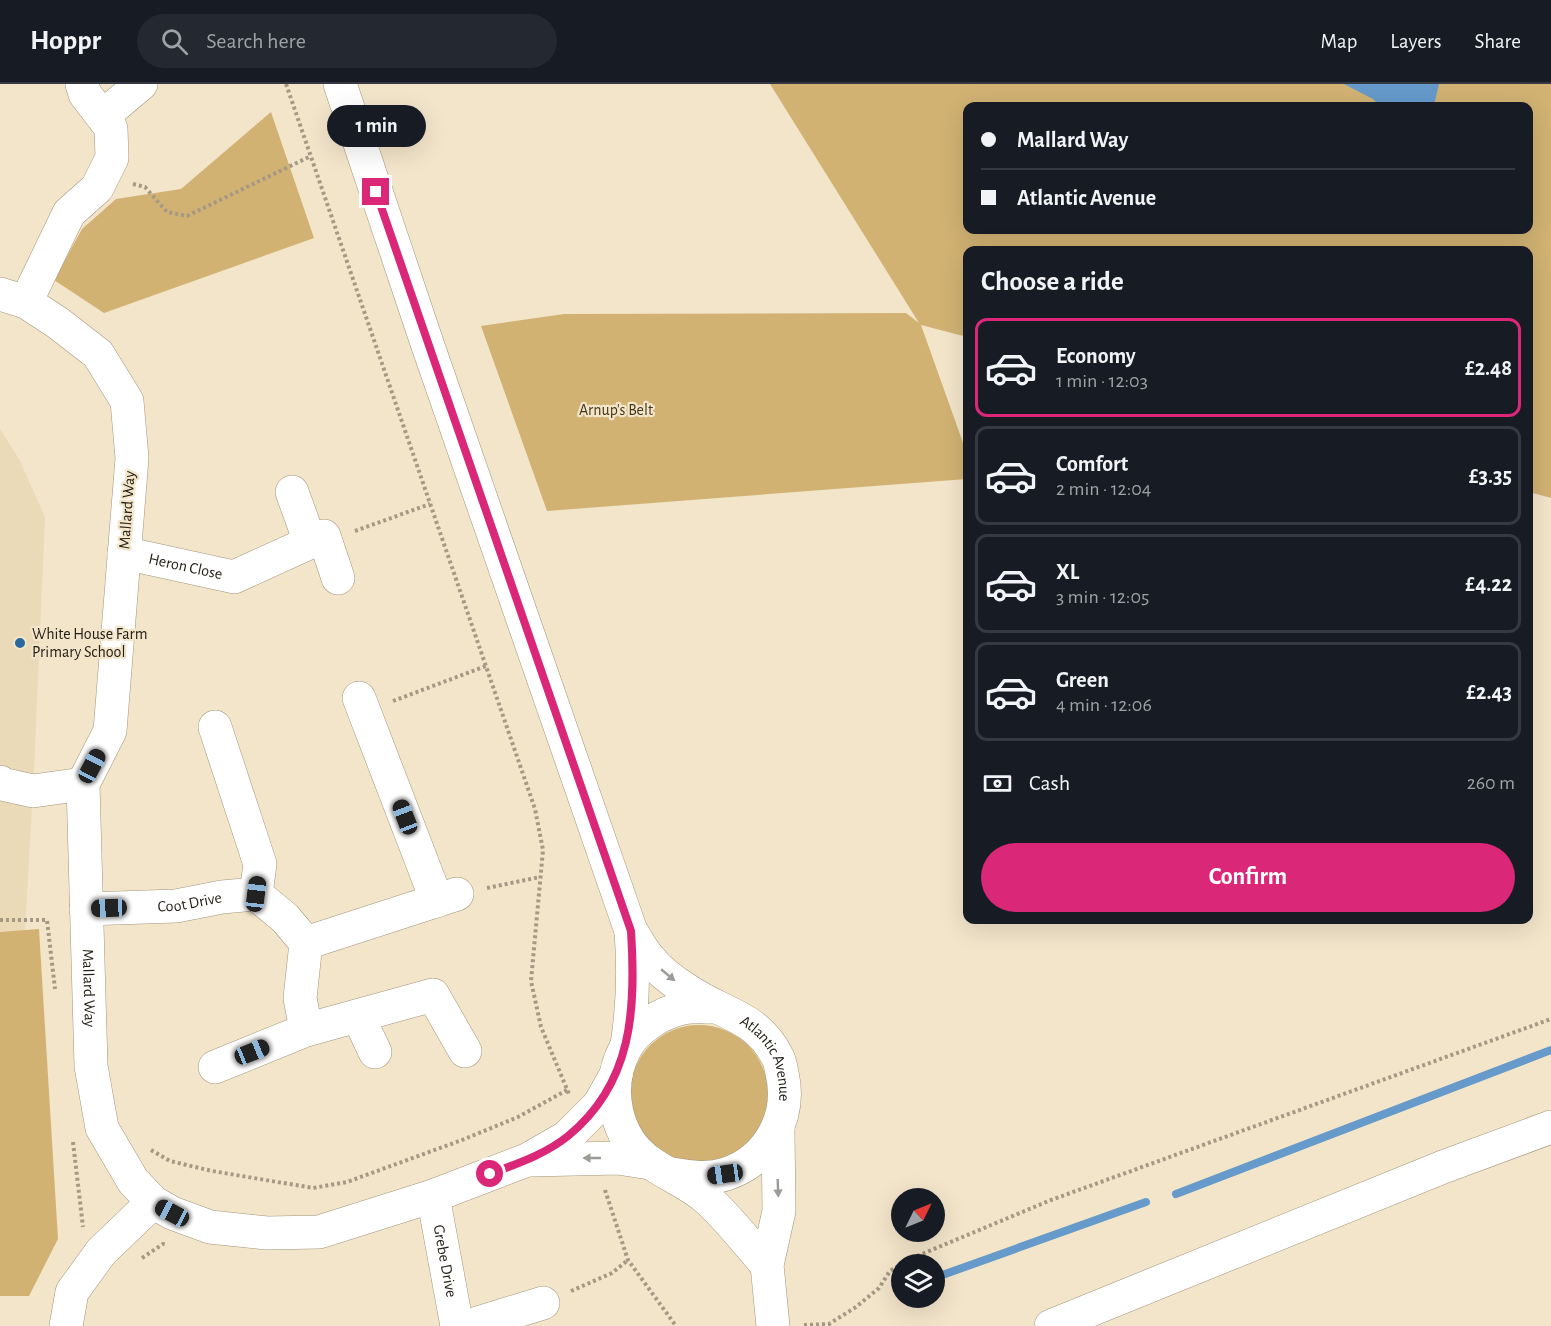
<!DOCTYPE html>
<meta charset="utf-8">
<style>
:root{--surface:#171b24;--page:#242831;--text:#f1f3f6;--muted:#9ea1a6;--line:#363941;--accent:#db2777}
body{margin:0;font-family:"Alegreya Sans",sans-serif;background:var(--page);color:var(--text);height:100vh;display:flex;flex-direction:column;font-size:22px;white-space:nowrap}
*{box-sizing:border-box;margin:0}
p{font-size:20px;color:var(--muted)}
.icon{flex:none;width:33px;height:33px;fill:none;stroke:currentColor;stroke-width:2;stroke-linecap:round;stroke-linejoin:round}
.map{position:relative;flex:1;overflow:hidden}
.sheet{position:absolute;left:963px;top:162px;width:570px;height:678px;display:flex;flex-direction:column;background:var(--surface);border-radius:12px;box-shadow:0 6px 24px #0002}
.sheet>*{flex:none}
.hud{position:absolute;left:963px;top:18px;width:570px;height:132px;border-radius:12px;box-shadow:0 6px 24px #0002;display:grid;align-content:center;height:132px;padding:0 18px;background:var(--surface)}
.needle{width:39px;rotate:47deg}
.buttons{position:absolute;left:891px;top:1104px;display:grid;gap:12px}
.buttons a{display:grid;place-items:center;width:54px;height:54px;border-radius:50%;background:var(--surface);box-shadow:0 6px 24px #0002;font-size:30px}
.end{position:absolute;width:27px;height:27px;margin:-14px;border:8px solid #db2777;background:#fff;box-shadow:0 0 0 3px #fff}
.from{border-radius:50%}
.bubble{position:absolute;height:42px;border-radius:21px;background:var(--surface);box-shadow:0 6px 24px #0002;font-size:20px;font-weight:700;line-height:42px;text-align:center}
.car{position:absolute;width:18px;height:36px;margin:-18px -9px;border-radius:8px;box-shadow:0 0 4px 2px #0007;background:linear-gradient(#222 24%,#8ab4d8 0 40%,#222 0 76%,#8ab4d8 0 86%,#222 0)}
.hud b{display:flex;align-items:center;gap:21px;height:57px;font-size:22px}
.hud b+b{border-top:2px solid var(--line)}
.hud i{width:15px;height:15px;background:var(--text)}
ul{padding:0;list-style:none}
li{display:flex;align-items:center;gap:18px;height:99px;margin:0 12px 9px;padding:0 6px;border:3px solid var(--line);border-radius:12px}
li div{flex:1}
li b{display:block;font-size:22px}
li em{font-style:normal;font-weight:700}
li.active{border-color:var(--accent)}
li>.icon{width:54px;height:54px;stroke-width:1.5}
h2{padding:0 18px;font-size:27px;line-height:72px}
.pay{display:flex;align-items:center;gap:15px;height:66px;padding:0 18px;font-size:22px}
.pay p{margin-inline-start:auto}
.button{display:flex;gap:12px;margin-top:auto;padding:12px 18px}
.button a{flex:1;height:69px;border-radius:36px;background:var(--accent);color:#fff;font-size:24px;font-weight:700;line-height:69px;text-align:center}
header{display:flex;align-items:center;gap:36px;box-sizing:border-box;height:84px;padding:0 30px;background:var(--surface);border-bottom:2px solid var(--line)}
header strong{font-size:28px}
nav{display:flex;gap:33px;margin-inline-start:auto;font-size:21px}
.search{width:420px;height:54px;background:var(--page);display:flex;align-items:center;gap:15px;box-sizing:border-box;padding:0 21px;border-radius:33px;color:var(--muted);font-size:22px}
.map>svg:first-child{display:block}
.built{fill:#ebdab8}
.green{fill:#d1b273;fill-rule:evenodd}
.water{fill:#659acb}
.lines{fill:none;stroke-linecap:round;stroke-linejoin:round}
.stream{stroke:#659acb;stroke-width:8}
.minor-casing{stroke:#a1947b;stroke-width:34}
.path{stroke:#a49985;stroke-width:4;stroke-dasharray:3 3;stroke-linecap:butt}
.minor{stroke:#fff;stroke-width:33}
.oneway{fill:#9d9b97}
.route{stroke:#db2777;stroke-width:8}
.poi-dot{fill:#29699f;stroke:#f3e5ca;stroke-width:2}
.labels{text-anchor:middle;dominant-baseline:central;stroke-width:4.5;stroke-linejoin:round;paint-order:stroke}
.park-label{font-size:16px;fill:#453719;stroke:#f3e5ca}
.street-label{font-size:16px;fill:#262118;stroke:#f3e5ca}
.poi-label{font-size:16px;fill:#262118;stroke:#f3e5ca;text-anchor:start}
</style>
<header>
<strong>Hoppr</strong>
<div class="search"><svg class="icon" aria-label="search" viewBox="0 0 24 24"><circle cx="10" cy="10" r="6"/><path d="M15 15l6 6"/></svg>Search here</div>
<nav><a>Map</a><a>Layers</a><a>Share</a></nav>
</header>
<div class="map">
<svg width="1551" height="1242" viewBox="0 0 1551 1242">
<rect width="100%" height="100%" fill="#f3e5ca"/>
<path class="built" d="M0,345L19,375L45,433L34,685L25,847L0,848Z"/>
<path class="green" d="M770,0H1551V414L1529,408L1528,166H968L967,253L921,241L967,370V395L547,427L481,242L564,230L906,229L919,239ZM968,22H1528V146H968Z
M271,28L314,154L104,229L54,196L82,145L116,115L181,105Z
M39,845L58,1155L29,1212H0V848Z
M630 1010a69 69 0 1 1 138 0a69 69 0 1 1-138 0Z"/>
<path class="water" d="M1344,0H1439L1435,17L1431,22H1380L1373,15Z"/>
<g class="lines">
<path class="stream" d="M1176,1110L1551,966
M934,1194L1146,1118"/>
<defs>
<g id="minor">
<path id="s1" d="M340,0L427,259L631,847C637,856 642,866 649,874C658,886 674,898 687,906C721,930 756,931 777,972C780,977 781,983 782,989C792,1032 769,1076 726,1090C708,1096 690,1093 672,1090"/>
<path d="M103,32L141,0"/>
<path id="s2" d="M0,210L26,218L58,239L98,270L127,317L132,374L110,647L83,700L91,982L102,1044L133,1097L153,1118L172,1129L210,1143L267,1149L319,1148L433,1112L527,1076L567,1053L599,1021L616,991"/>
<path d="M26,218L69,129L97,104L112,74L111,44L85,10L82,0"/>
<path d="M292,408L310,458"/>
<path id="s3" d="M124,469L234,493L324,452L338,494"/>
<path d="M359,614L437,817"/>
<path d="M215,643L260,780L256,810"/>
<path d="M0,698L2,700L33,707L83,700"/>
<path id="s4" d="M86,825L176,822L222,813L256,810L285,834L306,859L457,810"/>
<path d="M715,923C705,923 693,922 683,924C661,929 636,944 625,965C605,1003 614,1054 651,1079C668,1091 688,1099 705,1113C727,1132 747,1159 767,1181"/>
<path d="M358,932L375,968"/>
<path d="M306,946L300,914L306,859"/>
<path d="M627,961C633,923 634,886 631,847"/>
<path d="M215,983L306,946L433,911L465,967"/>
<path d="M532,1076L618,1074L650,1079"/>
<path id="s5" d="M433,1112L457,1242"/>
<path d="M66,1242L72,1208L101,1168L153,1118"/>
<path d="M468,1242L543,1219"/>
<path d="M773,1242L767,1181L779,1127L778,1046"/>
<path d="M1051,1242L1443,1083L1551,1043"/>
</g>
</defs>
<use href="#minor" class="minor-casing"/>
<path class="path" d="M286,0L535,725L543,766L531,897L541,943L569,1010
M133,100L145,103L167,128L187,132L311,72
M355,447L430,420
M393,617L486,582
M487,804L540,793
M0,836H47L55,905
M73,1058L83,1143
M151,1066L170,1077L212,1087L313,1104L347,1098L462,1056L518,1033L567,1006
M605,1106L628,1176L676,1242
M142,1174L163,1160L167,1161
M571,1207L612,1189L628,1176
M804,1241L829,1240L856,1223L879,1204L890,1187L910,1175L1051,1116L1551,935"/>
<use href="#minor" class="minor"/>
</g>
<defs><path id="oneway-solid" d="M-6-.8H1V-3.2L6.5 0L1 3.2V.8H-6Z" transform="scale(1.5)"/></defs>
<g class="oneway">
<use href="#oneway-solid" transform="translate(668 891) rotate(40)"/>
<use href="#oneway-solid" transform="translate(592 1074) rotate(-180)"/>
<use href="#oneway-solid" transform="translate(778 1104) rotate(88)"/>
</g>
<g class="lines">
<path class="route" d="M376,108L631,847C636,925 633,999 568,1052C546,1070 516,1080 490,1090"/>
</g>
<circle class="poi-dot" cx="20" cy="559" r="6"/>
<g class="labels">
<g class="park-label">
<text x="616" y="326">Arnup's Belt</text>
</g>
<g class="street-label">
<text transform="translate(127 426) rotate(-86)">Mallard Way</text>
<text stroke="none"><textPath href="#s3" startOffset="63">Heron Close</textPath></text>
<text stroke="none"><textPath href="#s4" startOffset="104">Coot Drive</textPath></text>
<text stroke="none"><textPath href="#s2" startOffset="766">Mallard Way</textPath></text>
<text stroke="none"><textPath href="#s1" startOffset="1089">Atlantic Avenue</textPath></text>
<text stroke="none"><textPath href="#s5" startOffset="66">Grebe Drive</textPath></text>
</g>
<g class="poi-label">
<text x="32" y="550">White House Farm<tspan x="32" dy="18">Primary School</tspan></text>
</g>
</g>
</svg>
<div class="buttons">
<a><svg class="needle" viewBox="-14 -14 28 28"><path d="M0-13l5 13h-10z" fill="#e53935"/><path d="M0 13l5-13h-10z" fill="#9ea1a6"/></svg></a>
<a><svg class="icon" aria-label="layers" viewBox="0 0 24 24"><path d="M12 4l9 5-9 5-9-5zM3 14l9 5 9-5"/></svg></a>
</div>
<i class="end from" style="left:490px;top:1090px"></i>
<i class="end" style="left:376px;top:108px"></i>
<div class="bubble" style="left:327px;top:21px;width:99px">1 min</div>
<i class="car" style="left:92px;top:682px;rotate:28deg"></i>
<i class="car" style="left:405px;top:733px;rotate:339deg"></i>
<i class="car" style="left:256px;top:810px;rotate:7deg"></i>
<i class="car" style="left:109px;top:824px;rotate:268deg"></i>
<i class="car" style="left:252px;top:968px;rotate:68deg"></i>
<i class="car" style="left:725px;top:1090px;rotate:262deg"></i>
<i class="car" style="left:172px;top:1129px;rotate:298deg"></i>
<div class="hud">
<b><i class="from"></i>Mallard Way</b>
<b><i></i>Atlantic Avenue</b>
</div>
<section class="sheet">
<h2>Choose a ride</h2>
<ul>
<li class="active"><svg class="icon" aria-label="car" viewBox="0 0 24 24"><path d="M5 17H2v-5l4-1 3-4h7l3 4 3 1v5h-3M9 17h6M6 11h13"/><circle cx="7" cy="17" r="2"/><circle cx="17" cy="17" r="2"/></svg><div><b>Economy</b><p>1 min · 12:03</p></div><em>£2.48</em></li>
<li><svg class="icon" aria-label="car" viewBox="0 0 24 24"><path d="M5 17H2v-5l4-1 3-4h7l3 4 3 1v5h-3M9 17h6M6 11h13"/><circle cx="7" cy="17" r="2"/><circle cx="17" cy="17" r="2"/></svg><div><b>Comfort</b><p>2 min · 12:04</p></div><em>£3.35</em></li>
<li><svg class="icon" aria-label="car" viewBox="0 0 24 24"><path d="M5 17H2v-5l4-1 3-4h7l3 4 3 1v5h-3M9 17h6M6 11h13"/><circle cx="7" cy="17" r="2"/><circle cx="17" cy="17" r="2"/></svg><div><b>XL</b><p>3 min · 12:05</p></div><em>£4.22</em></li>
<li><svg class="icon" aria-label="car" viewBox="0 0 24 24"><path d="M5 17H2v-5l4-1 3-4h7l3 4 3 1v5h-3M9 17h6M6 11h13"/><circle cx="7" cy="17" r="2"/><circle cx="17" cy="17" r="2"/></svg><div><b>Green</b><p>4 min · 12:06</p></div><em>£2.43</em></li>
</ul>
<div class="pay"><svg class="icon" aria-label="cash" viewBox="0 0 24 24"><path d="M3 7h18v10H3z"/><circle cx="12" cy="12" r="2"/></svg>Cash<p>260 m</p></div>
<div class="button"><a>Confirm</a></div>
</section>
</div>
